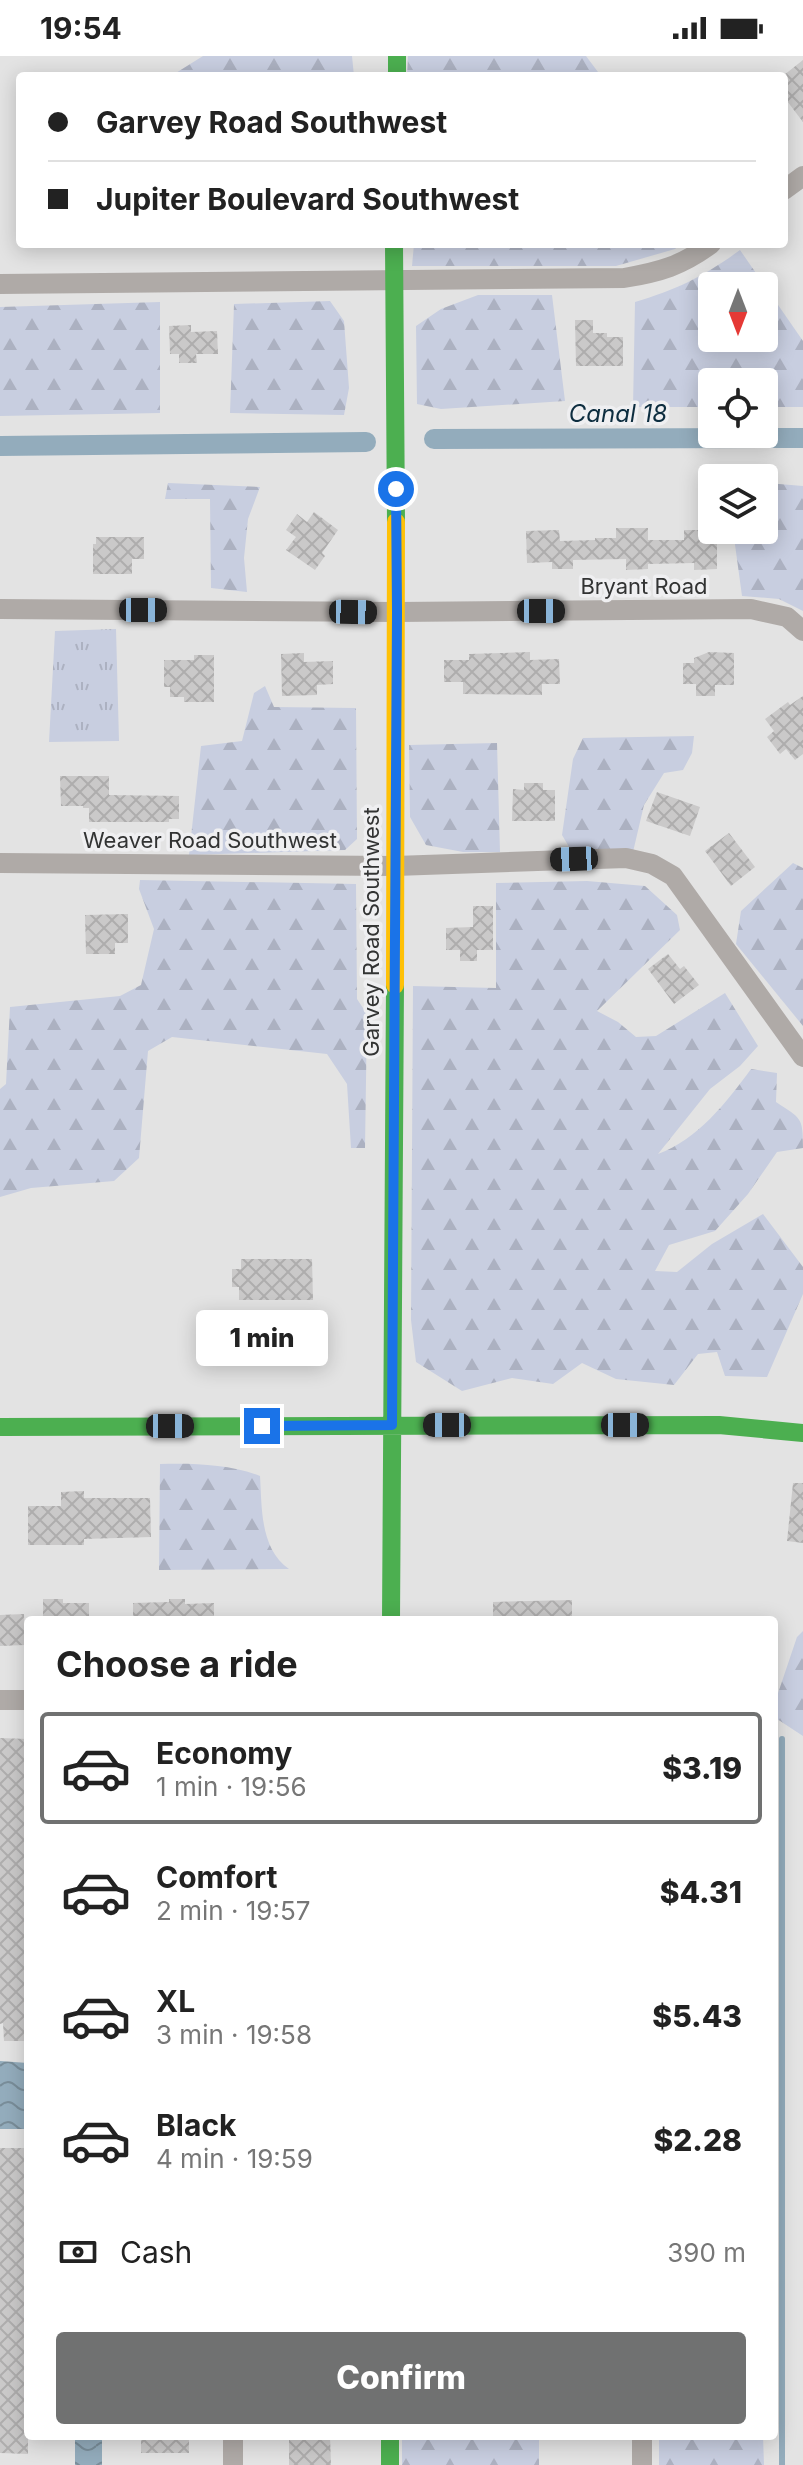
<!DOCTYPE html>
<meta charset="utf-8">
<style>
:root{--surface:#fff;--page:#f6f6f6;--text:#222;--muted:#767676;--line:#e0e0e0;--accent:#707171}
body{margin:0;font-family:Inter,sans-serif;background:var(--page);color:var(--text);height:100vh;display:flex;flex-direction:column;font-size:30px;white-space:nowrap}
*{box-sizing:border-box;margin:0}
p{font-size:26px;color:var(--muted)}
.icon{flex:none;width:44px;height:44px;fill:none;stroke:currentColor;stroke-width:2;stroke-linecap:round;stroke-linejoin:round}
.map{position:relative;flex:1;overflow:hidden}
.drawer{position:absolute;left:24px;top:1560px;width:754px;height:824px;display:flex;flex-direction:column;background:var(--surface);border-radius:8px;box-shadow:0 4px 20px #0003}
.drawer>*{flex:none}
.guide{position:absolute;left:16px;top:16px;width:772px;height:176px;border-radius:8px;box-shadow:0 4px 20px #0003;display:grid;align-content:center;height:176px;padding:0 32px;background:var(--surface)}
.needle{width:52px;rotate:180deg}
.controls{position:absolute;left:698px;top:216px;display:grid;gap:16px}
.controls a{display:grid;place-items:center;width:80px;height:80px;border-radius:8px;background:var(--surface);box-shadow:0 4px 20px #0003;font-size:40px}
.end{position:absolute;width:36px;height:36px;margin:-18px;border:10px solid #1a73e8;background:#fff;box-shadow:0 0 0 4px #fff}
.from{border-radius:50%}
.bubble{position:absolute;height:56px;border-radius:8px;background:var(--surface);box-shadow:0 4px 20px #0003;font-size:26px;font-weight:800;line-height:56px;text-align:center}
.car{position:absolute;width:24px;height:48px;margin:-24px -12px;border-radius:10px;box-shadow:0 0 6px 2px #0007;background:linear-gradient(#222 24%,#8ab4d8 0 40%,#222 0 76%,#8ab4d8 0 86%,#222 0)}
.guide b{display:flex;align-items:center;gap:28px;height:76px;font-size:30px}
.guide b+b{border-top:2px solid var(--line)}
.guide i{width:20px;height:20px;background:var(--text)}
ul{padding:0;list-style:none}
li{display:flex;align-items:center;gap:24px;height:112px;margin:0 16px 12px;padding:0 16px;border:4px solid transparent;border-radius:8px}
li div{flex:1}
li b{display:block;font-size:30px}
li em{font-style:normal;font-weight:800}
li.active{border-color:var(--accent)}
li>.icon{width:72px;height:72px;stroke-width:1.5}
h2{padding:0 32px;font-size:36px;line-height:96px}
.pay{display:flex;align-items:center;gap:20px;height:88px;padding:0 32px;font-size:30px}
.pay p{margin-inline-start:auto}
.button{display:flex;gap:16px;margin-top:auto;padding:16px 32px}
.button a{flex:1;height:92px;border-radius:8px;background:var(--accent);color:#fff;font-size:32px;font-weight:800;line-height:92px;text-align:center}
.status{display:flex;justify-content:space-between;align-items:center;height:56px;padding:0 40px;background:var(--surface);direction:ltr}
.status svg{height:22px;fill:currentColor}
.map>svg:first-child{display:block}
.grass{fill:url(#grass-tufts)}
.forest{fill:url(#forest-firs);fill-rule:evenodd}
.water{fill:url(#water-waves)}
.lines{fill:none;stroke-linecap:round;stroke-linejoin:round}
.stream{stroke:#93acbc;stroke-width:6}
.canal{stroke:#93acbc;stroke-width:20}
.building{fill:url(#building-cross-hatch)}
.street{stroke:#afaaa7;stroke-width:20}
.fast{stroke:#4caf50;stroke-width:18}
.slow{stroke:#ffc107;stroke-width:18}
.route{stroke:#1a73e8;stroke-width:10}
.labels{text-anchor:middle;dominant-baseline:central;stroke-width:7;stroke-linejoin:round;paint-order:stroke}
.street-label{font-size:22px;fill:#323333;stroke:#efeff1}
.water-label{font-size:24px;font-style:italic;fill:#0d2d3f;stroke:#efeff1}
</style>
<div class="status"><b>19:54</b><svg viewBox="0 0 49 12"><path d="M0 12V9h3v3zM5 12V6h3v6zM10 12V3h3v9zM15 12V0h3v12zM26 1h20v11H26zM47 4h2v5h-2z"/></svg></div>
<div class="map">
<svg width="803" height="2409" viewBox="0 0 803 2409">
<defs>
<pattern id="grass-tufts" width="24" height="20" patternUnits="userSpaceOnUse" patternTransform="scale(2)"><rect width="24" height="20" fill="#c8cee0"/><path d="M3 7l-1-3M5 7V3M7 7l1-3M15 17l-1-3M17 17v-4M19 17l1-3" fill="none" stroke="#acb1c1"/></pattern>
<pattern id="forest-firs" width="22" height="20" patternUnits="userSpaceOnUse" patternTransform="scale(2)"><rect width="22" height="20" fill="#c8cee0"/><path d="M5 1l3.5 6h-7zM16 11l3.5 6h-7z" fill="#acb1c1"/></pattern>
<pattern id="water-waves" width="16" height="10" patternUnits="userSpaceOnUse" patternTransform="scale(2)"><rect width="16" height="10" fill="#93acbc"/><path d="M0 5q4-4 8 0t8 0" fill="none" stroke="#798d99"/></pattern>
<pattern id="building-cross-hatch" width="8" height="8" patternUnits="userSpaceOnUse" patternTransform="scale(2)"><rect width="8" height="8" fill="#cac9c9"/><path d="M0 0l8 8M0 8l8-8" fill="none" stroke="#aeadad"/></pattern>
</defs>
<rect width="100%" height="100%" fill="#e3e3e3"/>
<path class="grass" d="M116,573L119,685L49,686L55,575Z"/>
<path class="forest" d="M203,0H352L354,20H171Z
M408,0H586L601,20H407Z
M414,188H681L675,193L616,210H412Z
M740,194L803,285V351H764V326H712V351H633L635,246C678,233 703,221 740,194ZM712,230H764V282H712Z
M478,239H552L565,345L441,353L417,348L416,270L441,253Z
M330,245L344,265L349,332L344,359L230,357L234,248Z
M160,246V357L0,360V251Z
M168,427L260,431L248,463L244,502L247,536L211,532L210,443H165Z
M767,427L803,430V555L779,543L742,540L733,474H764V431Z
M265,630L274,651L356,652L357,783L345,794L189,799L201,690L242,685L254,637Z
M694,680L692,697L683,714L664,717L644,749L633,796H572L562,779L573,703L583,682Z
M497,687L500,796H463L426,789L410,761L409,689Z
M793,807L803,812V970L736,888L741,855Z
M140,824L356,828L357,943L367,958L365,1092H351L347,1028L327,998L172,981L148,995L139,1102L114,1125L31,1132L0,1141V1033L6,1028L10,951L120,940L141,929L154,873L139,833Z
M587,825L645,830L677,859L680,874L597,955L618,966L636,981L656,980L725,937L758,990L740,1010L710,1033L658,1098C698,1083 726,1047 751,1013L777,1017L776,1046C801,1063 803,1060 803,1092L777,1096L748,1138L715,1175L669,1189L655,1215L677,1216L712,1188L763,1158L803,1211V1238L767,1321L725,1320L717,1296L698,1298L674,1329L616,1323L582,1307L553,1328L512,1322L462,1335L416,1306L411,1264L413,930L496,932V827Z
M160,1408C192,1407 230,1408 260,1420C262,1452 260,1493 289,1513L159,1514Z
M803,1575V1680L774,1661V1649L797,1581Z
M402,2380H539V2409H402Z
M659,2380H763L764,2409H659Z"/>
<path class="water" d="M0,2005L28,2007V2073H0Z
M75,2380H102V2409H75Z"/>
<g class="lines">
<path class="stream" d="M782,1683V2409"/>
<path class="canal" d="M434,383L803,382
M0,390L366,386"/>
</g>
<path class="building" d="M803,4V66L784,41V19Z
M575,264H593V277H607V281H623V310H576Z
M191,269V276L217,275L218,298H196L197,307H179V298H170L169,270Z
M314,456L338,474L322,497L325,500L315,514L286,494L296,481L286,474L297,458L307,466Z
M616,472H648V484H684V474H712V486H717V513L694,514V507L648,508V513L626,514V503L573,504V513H552V506L527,507L526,475L559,474L560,485L595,484V482H616Z
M96,481H144V503H132V518H93V488H96Z
M530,596V604L559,603L560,628H542V639L463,638V626H444V604H469V598Z
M709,596L734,597V629H715V640H696V628H683V607H694V602Z
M304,597V606L333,605V628L317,629V639L282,640L281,598Z
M194,599H214V646H184V641H170V631H164V604H194Z
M803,640V698L795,704L786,693L780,698L767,681L774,675L765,663L788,646L790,649Z
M60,720H109V739L179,740V763H169V766H89V752H83V750H61Z
M524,727H543V734H555V765H512L513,733L524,734Z
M657,736L700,751L690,780L646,765Z
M729,777L755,811L731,830L705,795Z
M473,850H493V894H477V905H460V894H446V872L473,871Z
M128,858V887H115V898H86L85,859Z
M668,898L680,913L684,910L699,929L674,948L648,913Z
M241,1203H312L313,1244H239V1231H232V1213H241Z
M793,1427H803V1487L787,1485Z
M84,1435V1442H150L151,1481L84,1483V1489H28V1450H61V1436Z
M43,1543H63V1547H89V1564H43Z
M169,1543H185V1548L214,1547V1564H133V1547L169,1546Z
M572,1544V1564H493V1546Z
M24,1558L25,1589L0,1590V1559Z
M0,1682L28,1683V1985H4L3,1967L0,1968Z
M0,2092H28V2398L0,2397Z
M141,2380H189V2397H141Z
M289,2380H330L331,2409H289Z"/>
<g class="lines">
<path class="street" d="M784,134L803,120
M0,228L624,222C660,216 681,210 711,188
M0,553L397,556L751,553L787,561L803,575
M0,807L395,810L626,802L652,808L673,820L803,1001
M0,1644H28
M642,2380V2409
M233,2409V2380"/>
<path class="fast" d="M397,0V20
M394,188L396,466
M0,1371L719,1369L803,1377
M391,1564L395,929
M390,2380V2409"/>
<path class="slow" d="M395,929L396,466"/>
</g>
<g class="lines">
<path class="route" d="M262,1370L392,1369L397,556L396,433"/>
</g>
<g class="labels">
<g class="street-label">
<text x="644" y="530">Bryant Road</text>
<text x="210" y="784">Weaver Road Southwest</text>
<text transform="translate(371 876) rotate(-90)">Garvey Road Southwest</text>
</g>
<g class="water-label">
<text x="618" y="357">Canal 18</text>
</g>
</g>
</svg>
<div class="controls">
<a><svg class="needle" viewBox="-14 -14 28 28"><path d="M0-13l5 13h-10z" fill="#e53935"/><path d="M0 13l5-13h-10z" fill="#767676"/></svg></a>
<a><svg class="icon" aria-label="locate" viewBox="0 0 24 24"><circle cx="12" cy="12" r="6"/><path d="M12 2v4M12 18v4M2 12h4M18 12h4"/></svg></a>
<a><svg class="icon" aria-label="layers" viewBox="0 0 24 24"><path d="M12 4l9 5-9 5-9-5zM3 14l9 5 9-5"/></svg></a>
</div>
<i class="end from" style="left:396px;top:433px"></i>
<i class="end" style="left:262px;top:1370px"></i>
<div class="bubble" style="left:196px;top:1254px;width:132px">1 min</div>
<i class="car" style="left:143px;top:554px;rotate:90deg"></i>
<i class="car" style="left:541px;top:555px;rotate:90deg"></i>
<i class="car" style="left:353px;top:556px;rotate:91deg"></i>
<i class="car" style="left:574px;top:803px;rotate:268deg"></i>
<i class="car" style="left:447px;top:1369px;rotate:270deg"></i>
<i class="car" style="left:625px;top:1369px;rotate:90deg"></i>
<i class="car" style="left:170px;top:1370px;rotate:90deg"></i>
<div class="guide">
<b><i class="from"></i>Garvey Road Southwest</b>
<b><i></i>Jupiter Boulevard Southwest</b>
</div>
<section class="drawer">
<h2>Choose a ride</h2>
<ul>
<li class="active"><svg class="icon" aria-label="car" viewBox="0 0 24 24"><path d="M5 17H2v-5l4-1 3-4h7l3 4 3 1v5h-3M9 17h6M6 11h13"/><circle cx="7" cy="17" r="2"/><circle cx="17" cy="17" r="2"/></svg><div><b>Economy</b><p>1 min · 19:56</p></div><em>$3.19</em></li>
<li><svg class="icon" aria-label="car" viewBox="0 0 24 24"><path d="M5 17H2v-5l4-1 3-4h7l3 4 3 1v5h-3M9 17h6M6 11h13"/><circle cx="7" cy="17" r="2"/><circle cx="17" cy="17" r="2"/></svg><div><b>Comfort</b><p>2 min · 19:57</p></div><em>$4.31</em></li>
<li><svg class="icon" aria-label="car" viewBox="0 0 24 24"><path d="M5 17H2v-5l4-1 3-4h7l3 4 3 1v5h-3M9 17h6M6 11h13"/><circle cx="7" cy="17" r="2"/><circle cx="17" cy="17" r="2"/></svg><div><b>XL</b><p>3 min · 19:58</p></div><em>$5.43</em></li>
<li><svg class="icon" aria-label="car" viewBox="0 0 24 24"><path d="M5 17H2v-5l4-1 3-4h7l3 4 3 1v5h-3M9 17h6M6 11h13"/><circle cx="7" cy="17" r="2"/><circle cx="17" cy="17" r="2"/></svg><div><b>Black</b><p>4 min · 19:59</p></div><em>$2.28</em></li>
</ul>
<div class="pay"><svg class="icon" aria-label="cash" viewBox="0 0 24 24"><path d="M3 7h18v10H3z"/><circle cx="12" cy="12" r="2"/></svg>Cash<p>390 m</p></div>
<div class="button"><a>Confirm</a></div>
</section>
</div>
